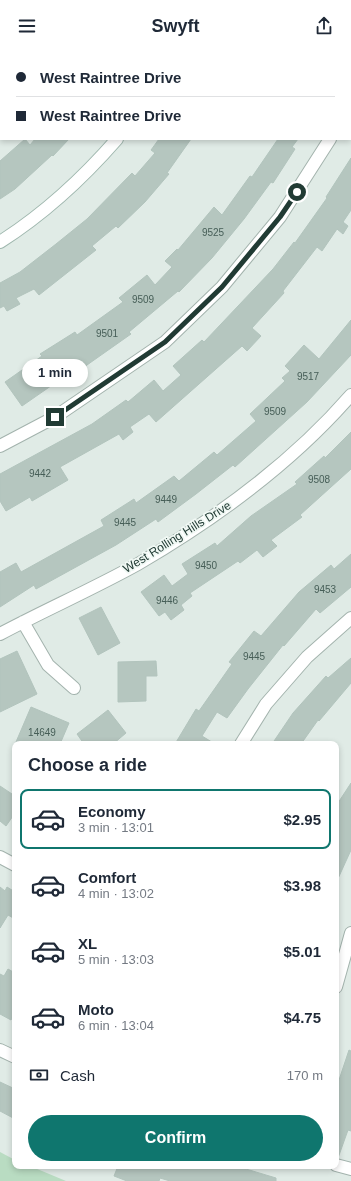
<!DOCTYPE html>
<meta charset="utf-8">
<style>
:root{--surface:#fff;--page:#f6f6f7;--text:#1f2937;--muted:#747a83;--line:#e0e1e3;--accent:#0f766e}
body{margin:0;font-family:Arial,sans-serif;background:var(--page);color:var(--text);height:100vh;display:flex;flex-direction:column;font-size:15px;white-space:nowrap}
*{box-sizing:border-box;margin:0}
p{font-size:13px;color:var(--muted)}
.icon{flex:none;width:22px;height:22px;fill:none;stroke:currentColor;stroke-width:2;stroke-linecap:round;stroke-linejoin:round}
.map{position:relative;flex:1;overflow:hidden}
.details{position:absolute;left:12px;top:689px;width:327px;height:428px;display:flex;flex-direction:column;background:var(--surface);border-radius:8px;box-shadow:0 2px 6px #0003}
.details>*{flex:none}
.guide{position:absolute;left:0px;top:0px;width:351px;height:88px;box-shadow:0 2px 6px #0003;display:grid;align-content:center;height:88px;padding:0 16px;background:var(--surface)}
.end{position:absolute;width:18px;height:18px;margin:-9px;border:5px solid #213b34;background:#fff;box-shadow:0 0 0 2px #fff}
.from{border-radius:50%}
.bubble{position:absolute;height:28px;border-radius:14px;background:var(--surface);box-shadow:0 2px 6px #0003;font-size:13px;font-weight:800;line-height:28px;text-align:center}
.guide b{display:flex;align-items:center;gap:14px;height:38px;font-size:15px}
.guide b+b{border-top:1px solid var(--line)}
.guide i{width:10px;height:10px;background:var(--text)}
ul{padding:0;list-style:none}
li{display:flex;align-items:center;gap:12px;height:60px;margin:0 8px 6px;padding:0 8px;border:2px solid transparent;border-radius:8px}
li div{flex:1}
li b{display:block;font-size:15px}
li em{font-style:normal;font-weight:800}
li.on{border-color:var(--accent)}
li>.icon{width:36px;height:36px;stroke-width:1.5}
h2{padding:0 16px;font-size:18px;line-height:48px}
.pay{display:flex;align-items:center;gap:10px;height:44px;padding:0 16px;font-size:15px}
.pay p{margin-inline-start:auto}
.cta{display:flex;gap:8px;margin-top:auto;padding:8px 16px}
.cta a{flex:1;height:46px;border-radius:24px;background:var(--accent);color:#fff;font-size:16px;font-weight:800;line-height:46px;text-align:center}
header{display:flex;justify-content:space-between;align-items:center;height:52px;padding:0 16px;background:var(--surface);font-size:18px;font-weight:800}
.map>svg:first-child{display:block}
.green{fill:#b9dcc2}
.building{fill:#b5c6bf;stroke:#b2c4bd}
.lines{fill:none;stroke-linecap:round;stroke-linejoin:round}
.street-casing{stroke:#a3b3ad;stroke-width:14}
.secondary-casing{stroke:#9fb7ae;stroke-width:14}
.street{stroke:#fff;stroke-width:12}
.secondary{stroke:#fff;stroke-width:12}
.route{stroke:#213b34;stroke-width:5}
.labels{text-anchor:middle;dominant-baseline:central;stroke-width:3.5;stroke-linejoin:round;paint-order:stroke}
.number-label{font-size:10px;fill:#465e57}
.street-label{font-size:12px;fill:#213b34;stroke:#f0f8f4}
</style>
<header><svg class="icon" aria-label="menu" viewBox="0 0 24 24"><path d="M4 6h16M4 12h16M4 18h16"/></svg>Swyft<svg class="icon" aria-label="share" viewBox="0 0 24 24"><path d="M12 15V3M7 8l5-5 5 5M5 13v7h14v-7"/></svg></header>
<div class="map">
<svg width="351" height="1129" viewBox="0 0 351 1129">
<rect width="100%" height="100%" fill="#e0ebe6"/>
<path class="green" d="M0,1100L15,1108V1114H30L66,1129H0Z"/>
<path class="building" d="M25,87L30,93L35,87H69L53,104L52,103L15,137L0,147V109Z
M159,87H191L167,121L169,122L145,150L118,176L116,174L92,194L96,198L39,243L34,237L16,246L20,252L7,259L4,254L0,256V231L20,220L56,192L87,167L132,121L135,124L155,101L151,98Z
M278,87H298L292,95L295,97L273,131L271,130L244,167L212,206L179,240L178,239L129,280L131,282L60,332L58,329L22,354L5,330L42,304L40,302L75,280L77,283L123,250L119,246L147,223L155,233L172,215L165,209L177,197L178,198L214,155L222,163L250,124L252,125Z
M351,106V158L343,170L348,174L343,182L337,177L322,199L317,195L283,239L284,241L252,276L261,284L247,299L242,294L156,370L149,362L130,375L133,380L123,388L119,382L60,415L68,428L32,449L30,445L6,459L0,449V422L92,372L126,348L128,350L154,328L163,339L181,323L173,314L202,288L204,290L273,217L294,190L295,191L327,146L326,145Z
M351,268V303L307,350L235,415L233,413L196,442L158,470L156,467L116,493L36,537L34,533L0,555V520L16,511L21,520L104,474L101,468L134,447L136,451L174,424L179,429L214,400L217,403L256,369L250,362L285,329L282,326L290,319L285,314L304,293L319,307Z
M351,380V417L300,463L302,465L271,488L277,494L263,505L257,498L240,511L238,509L190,541L192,544L181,553L184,558L171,568L165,560L159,564L141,540L164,523L172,534L188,522L182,512L215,491L217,494L251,464L297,432L295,430L324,404L325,406Z
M351,502V535L320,561L316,557L284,594L283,593L248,637L227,666L217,660L202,684L215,692H175L196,657L199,659L232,612L229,610L254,579L261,584L299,540L331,513L334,517Z
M101,555L120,591L98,603L79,566Z
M17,599L37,642L0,660V607Z
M351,606V631L319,669L318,668L301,692H272L293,661L326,624L328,626Z
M156,609L157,624H146V649L118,650V610Z
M31,655L69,671L60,692H22L16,690Z
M108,658L126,681L113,692H84L77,682Z
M351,731V798L336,831V754Z
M0,734L15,744V761L6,774L0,769Z
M0,835L5,839L7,835L15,840V867L8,863L0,876Z
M8,917L15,921V961L11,968L0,962V922L4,924Z
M349,998L351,999V1079L348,1078L338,1106H336V1047L339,1038L336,1037Z
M0,1030L15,1037V1067L0,1059Z
M118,1114H236L276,1126V1129H170L160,1126L159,1129H127L114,1124Z"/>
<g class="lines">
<defs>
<path id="street" d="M350,51L351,49
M0,394L55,365L165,290L222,235L280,165L330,87
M23,570L48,613L74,636
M0,582C45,558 93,537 138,512C215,467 292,411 351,343
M241,692L266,652L307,605L351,566
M0,805L15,813
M336,935L351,881
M0,998L15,1005
M336,1113L351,1117"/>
<path id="secondary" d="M175,1L176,0
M0,190C44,162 83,126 117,87"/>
</defs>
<use href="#street" class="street-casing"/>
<use href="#secondary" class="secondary-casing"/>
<use href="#street" class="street"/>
<use href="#secondary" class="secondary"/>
</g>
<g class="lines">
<path class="route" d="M55,365L165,290L222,235L280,165L297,140"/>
</g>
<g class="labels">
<g class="number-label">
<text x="213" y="180">9525</text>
<text x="143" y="247">9509</text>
<text x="107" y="281">9501</text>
<text x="308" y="324">9517</text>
<text x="275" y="359">9509</text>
<text x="40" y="421">9442</text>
<text x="319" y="427">9508</text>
<text x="166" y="447">9449</text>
<text x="125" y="470">9445</text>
<text x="206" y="513">9450</text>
<text x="325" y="537">9453</text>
<text x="167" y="548">9446</text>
<text x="254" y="604">9445</text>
<text x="42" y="680">14649</text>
</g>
<g class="street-label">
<text transform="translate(177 485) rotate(-32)">West Rolling Hills Drive</text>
</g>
</g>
</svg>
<i class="end from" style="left:297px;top:140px"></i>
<i class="end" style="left:55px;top:365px"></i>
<div class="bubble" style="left:22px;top:307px;width:66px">1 min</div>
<div class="guide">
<b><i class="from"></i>West Raintree Drive</b>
<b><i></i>West Raintree Drive</b>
</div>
<section class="details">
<h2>Choose a ride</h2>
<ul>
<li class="on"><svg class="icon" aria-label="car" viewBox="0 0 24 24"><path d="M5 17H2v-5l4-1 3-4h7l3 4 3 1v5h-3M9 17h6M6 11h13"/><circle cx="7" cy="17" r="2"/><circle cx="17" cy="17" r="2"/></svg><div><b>Economy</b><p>3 min · 13:01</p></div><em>$2.95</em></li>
<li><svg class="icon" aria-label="car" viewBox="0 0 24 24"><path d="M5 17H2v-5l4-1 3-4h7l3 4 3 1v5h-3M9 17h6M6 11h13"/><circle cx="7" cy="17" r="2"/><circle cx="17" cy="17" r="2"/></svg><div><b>Comfort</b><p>4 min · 13:02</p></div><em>$3.98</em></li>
<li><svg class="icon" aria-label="car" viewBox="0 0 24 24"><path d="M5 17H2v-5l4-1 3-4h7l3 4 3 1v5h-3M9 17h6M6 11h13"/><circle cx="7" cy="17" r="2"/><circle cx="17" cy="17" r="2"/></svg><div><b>XL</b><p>5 min · 13:03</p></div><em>$5.01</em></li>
<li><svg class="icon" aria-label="car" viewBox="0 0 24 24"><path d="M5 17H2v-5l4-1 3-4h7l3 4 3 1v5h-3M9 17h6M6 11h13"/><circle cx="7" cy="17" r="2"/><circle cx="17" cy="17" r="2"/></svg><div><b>Moto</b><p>6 min · 13:04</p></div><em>$4.75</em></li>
</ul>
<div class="pay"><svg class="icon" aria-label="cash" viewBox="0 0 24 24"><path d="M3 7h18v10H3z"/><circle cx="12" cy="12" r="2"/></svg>Cash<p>170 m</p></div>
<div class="cta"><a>Confirm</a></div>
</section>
</div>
